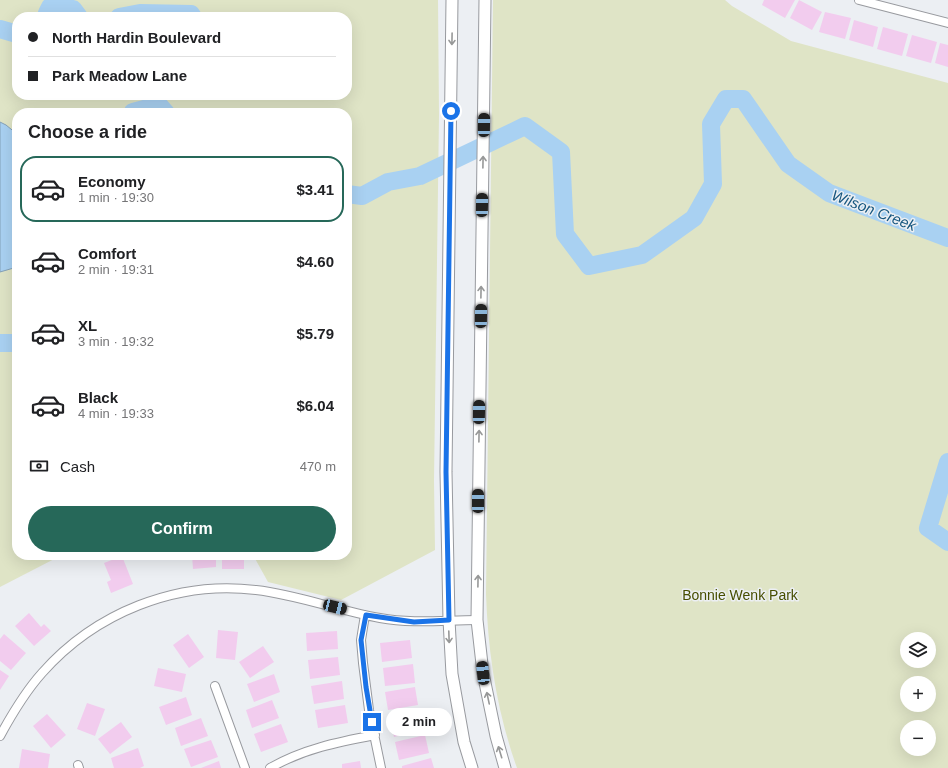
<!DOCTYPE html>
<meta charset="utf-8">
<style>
:root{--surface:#fff;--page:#f2f2f2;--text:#202124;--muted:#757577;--line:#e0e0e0;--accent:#266859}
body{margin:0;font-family:Helvetica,sans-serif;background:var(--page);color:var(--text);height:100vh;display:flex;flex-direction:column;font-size:15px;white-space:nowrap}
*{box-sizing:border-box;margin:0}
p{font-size:13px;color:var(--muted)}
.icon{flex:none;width:22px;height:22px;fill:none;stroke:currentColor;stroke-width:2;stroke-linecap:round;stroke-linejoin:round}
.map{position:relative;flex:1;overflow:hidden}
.side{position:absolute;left:12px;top:108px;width:340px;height:452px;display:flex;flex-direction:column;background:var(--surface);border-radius:16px;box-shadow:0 4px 16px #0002}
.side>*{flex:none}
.hud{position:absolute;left:12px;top:12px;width:340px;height:88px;border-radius:16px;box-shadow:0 4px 16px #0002;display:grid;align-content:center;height:88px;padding:0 16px;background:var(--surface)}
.tools{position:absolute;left:900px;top:632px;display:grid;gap:8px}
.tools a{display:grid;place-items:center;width:36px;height:36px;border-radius:50%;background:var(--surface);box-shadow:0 4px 16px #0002;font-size:20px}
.end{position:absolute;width:18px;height:18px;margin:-9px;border:5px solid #1a73e8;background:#fff;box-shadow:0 0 0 2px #fff}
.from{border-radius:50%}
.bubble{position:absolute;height:28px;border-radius:14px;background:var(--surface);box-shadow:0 4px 16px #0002;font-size:13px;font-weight:700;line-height:28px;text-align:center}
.car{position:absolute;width:12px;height:24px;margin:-12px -6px;border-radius:5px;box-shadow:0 0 3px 1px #0007;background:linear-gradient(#222 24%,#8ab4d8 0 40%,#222 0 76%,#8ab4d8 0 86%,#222 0)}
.hud b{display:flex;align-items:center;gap:14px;height:38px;font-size:15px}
.hud b+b{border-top:1px solid var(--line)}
.hud i{width:10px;height:10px;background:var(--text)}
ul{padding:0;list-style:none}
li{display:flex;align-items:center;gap:12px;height:66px;margin:0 8px 6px;padding:0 8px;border:2px solid transparent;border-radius:16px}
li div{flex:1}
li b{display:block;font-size:15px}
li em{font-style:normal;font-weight:700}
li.current{border-color:var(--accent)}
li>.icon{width:36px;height:36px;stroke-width:1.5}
h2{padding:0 16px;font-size:18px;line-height:48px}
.pay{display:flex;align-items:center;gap:10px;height:44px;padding:0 16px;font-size:15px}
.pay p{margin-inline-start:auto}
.primary-button{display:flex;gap:8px;margin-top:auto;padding:8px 16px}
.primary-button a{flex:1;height:46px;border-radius:24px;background:var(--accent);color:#fff;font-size:16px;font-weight:700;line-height:46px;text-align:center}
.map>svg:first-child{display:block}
.green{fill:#dfe4c6;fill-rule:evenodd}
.water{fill:#a9d1f2;stroke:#84a1b8}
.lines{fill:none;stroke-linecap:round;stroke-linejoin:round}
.river{stroke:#a9d1f2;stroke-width:18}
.building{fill:#f2ccee}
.minor-casing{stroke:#989a9f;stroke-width:10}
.secondary-casing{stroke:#989a9f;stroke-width:13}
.minor{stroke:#fff;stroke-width:8}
.secondary{stroke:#fff;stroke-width:11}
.oneway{stroke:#979898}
.route{stroke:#1a73e8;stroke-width:5}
.labels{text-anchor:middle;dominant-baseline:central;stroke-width:3;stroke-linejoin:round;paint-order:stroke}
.park-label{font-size:14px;fill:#474e00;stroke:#eceff3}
.water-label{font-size:15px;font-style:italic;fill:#175780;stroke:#eceff3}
</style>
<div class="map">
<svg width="948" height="768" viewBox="0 0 948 768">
<rect width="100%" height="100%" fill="#eceff3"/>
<path class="green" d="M0,0H438L439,115L434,481L435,550L341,600L268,582L253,555H347V113H17V555H62L0,587ZM17,17H347V95H17Z
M493,0H725L732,6L791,41L948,83V768H517C497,712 488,654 486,594ZM907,639H929V661H907ZM907,683H929V705H907ZM907,727H929V749H907Z"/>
<path class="water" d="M0,122L6,125L17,134V267L0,272Z"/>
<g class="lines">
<path class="river" d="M46,17L47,13L50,7L73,9L79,17
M119,17L140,13L191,14L193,17
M0,29L17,34
M133,113V112L159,105L166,113
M347,194L362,196L388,182L420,176L525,126L561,152L565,234L589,266L642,255L694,218L713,184L711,124L726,99H743L788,164L829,193L948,238
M0,343H17
M948,462L928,528L948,542"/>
</g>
<path class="building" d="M764,0H795L785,18L762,5Z
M799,0L822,12L812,30L790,18Z
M825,12L851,18L845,39L819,32Z
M854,20L878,27L873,47L849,40Z
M883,27L908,34L902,56L877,49Z
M912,35L937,42L931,63L906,56Z
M940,43L948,45V67L935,63Z
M192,555H216V567L193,569Z
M222,555H244V569H222Z
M122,556L133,584L111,593L107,582L111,580L104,563Z
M29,613L41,627L44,624L51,631L34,646L15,626Z
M218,630L238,632L235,660L216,658Z
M337,631L338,649L307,651L306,633Z
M4,634L26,653L11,670L0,661V639Z
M188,634L204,657L189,668L173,645Z
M410,640L412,658L382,662L380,643Z
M263,646L274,662L250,678L239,662Z
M338,657L340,675L310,679L308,660Z
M413,664L415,683L385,686L383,668Z
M158,668L186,674L182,692L154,686Z
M0,670L9,676L0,690Z
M274,674L280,692L254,702L247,684Z
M342,681L344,699L314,704L311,686Z
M415,687L418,705L388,710L385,692Z
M186,697L192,715L166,725L159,707Z
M272,700L279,718L252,728L246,710Z
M87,703L105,709L95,736L77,729Z
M345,705L348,723L318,728L315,710Z
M419,712L424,730L394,737L390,719Z
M47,714L66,735L51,748L33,726Z
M201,718L208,736L181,746L175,728Z
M121,722L132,737L110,754L98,739Z
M281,724L288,742L261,752L254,734Z
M425,735L429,753L399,760L395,742Z
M211,740L218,757L191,767L184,749Z
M138,748L144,766L140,768H114L111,758Z
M22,749L50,754L48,768H19Z
M431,758L434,768H402V766Z
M219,761L221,768H201Z
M360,761L361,768H342V764Z"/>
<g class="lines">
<defs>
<path id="minor" d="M859,0L948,23
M365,615L361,640L363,663L369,710L381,768
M215,686L245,768
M0,736C12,714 25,692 42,673C95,613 176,580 256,590C299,595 339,611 380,618C412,624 445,620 477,620
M78,765L79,768
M270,768C303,749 338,742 375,735"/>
<path id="secondary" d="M452,0L446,472L449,620L452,674L464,742L472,768
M485,0L477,620L483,673L496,736L505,768"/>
</defs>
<use href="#minor" class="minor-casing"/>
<use href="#secondary" class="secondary-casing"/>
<use href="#minor" class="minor"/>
<use href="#secondary" class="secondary"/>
</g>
<defs><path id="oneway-shaft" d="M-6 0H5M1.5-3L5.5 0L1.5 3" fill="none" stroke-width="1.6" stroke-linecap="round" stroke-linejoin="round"/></defs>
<g class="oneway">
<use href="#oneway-shaft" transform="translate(452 39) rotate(91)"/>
<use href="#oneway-shaft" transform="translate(483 162) rotate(-89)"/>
<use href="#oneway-shaft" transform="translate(481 292) rotate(-89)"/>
<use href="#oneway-shaft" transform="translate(479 436) rotate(-89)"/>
<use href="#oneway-shaft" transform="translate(478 581) rotate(-89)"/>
<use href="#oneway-shaft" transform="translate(449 637) rotate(88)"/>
<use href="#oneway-shaft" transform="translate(488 698) rotate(-102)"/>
<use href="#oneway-shaft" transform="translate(500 752) rotate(-107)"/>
</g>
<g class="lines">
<path class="route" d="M372,722L366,687L361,640L366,615L414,622L449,620L446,472L451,111"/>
</g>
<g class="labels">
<g class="park-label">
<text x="740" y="595">Bonnie Wenk Park</text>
</g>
<g class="water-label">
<text transform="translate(874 210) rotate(21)">Wilson Creek</text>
</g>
</g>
</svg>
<div class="tools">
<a><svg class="icon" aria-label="layers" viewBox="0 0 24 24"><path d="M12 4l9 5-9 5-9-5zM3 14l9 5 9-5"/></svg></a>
<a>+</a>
<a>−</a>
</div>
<i class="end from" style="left:451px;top:111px"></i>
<i class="end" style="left:372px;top:722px"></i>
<div class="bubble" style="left:386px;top:708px;width:66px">2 min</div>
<i class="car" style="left:484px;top:125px;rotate:1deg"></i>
<i class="car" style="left:482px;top:205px;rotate:1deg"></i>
<i class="car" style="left:481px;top:316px;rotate:1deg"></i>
<i class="car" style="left:479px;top:412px;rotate:1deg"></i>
<i class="car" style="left:478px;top:501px;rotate:0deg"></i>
<i class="car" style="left:335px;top:607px;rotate:104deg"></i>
<i class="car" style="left:483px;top:673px;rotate:354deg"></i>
<div class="hud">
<b><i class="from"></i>North Hardin Boulevard</b>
<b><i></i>Park Meadow Lane</b>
</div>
<section class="side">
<h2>Choose a ride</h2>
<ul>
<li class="current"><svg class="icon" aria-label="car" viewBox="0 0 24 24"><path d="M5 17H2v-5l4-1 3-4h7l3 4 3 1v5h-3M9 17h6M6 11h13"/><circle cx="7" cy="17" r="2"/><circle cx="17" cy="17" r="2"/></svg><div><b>Economy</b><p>1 min · 19:30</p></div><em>$3.41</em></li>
<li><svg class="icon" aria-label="car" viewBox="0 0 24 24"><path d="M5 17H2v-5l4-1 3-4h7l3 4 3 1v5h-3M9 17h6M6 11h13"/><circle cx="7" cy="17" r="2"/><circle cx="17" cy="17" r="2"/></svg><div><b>Comfort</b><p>2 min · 19:31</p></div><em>$4.60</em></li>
<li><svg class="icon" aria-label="car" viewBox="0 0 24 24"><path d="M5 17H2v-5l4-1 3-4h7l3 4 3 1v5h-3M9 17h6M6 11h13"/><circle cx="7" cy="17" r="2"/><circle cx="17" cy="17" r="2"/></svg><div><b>XL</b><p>3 min · 19:32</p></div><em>$5.79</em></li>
<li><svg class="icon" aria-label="car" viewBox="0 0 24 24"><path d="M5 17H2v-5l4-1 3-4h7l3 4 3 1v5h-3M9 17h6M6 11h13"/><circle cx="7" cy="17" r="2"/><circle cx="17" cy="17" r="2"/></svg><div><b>Black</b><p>4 min · 19:33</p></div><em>$6.04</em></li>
</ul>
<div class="pay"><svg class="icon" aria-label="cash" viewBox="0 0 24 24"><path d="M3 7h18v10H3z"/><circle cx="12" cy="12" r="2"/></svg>Cash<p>470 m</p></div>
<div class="primary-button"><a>Confirm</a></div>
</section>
</div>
